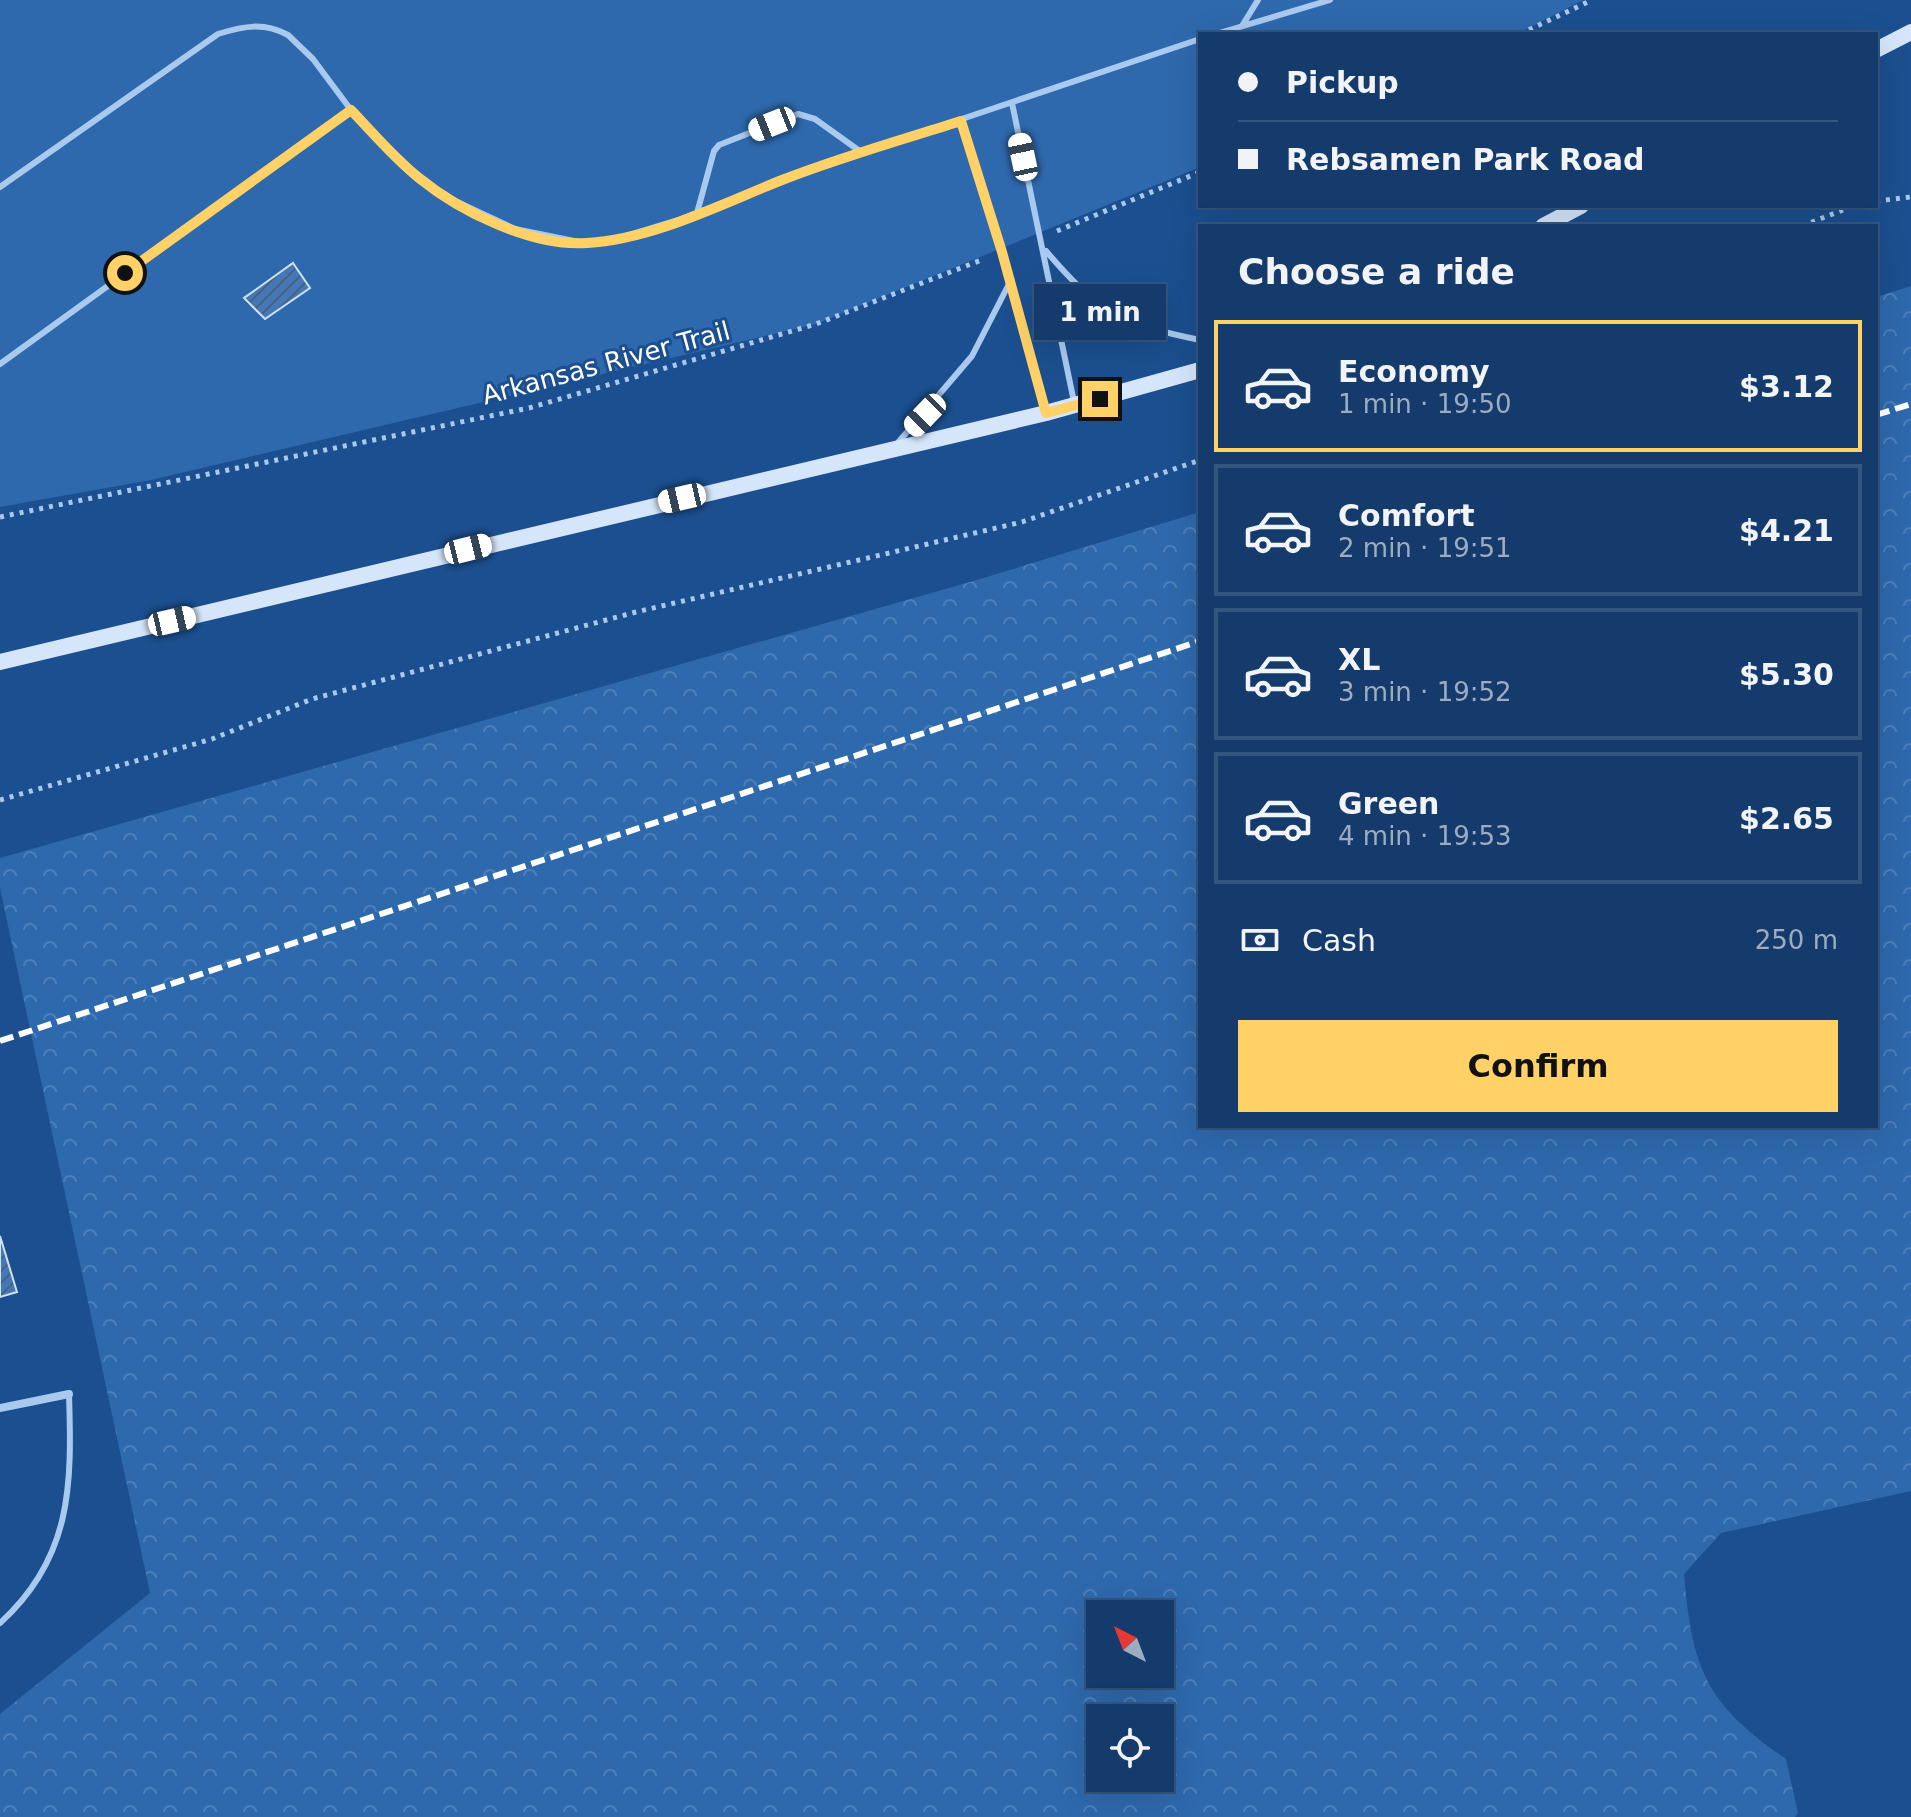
<!DOCTYPE html>
<meta charset="utf-8">
<style>
:root{--surface:#143b6b;--page:#1d4271;--text:#f1f3f6;--muted:#9dadc1;--line:#33557e;--accent:#ffd166}
body{margin:0;font-family:"DejaVu Sans",sans-serif;background:var(--page);color:var(--text);height:100vh;display:flex;flex-direction:column;font-size:30px;white-space:nowrap}
*{box-sizing:border-box;margin:0}
p{font-size:26px;color:var(--muted)}
.icon{flex:none;width:44px;height:44px;fill:none;stroke:currentColor;stroke-width:2;stroke-linecap:round;stroke-linejoin:round}
.map{position:relative;flex:1;overflow:hidden}
.drawer{position:absolute;left:1198px;top:224px;width:680px;height:904px;display:flex;flex-direction:column;background:var(--surface);border-radius:0px;box-shadow:0 8px 32px #0002,0 0 0 2px var(--line)}
.drawer>*{flex:none}
.banner{position:absolute;left:1198px;top:32px;width:680px;height:176px;border-radius:0px;box-shadow:0 8px 32px #0002,0 0 0 2px var(--line);display:grid;align-content:center;height:176px;padding:0 40px;background:var(--surface)}
.needle{width:52px;rotate:318deg}
.buttons{position:absolute;left:1086px;top:1600px;display:grid;gap:16px}
.buttons a{display:grid;place-items:center;width:88px;height:88px;border-radius:0px;background:var(--surface);box-shadow:0 8px 32px #0002,0 0 0 2px var(--line);font-size:40px}
.end{position:absolute;width:36px;height:36px;margin:-18px;border:10px solid #ffd166;background:#111;box-shadow:0 0 0 4px #111}
.from{border-radius:50%}
.bubble{position:absolute;height:56px;border-radius:0px;background:var(--surface);box-shadow:0 8px 32px #0002,0 0 0 2px var(--line);font-size:26px;font-weight:600;line-height:56px;text-align:center}
.car{position:absolute;width:24px;height:48px;margin:-24px -12px;border-radius:10px;box-shadow:0 0 6px 2px #0007;background:linear-gradient(#fff 24%,#345 0 40%,#fff 0 76%,#345 0 86%,#fff 0)}
.banner b{display:flex;align-items:center;gap:28px;height:76px;font-size:30px}
.banner b+b{border-top:2px solid var(--line)}
.banner i{width:20px;height:20px;background:var(--text)}
ul{padding:0;list-style:none}
li{display:flex;align-items:center;gap:24px;height:132px;margin:0 16px 12px;padding:0 24px;border:4px solid var(--line);border-radius:0px}
li div{flex:1}
li b{display:block;font-size:30px}
li em{font-style:normal;font-weight:600}
li.current{border-color:var(--accent)}
li>.icon{width:72px;height:72px;stroke-width:1.5}
h2{padding:0 40px;font-size:36px;line-height:96px}
.pay{display:flex;align-items:center;gap:20px;height:88px;padding:0 40px;font-size:30px}
.pay p{margin-inline-start:auto}
.primary-button{display:flex;gap:16px;margin-top:auto;padding:16px 40px}
.primary-button a{flex:1;height:92px;border-radius:0px;background:var(--accent);color:#111;font-size:32px;font-weight:600;line-height:92px;text-align:center}
.map>svg:first-child{display:block}
.green{fill:#2e69ad}
.forest{fill:url(#forest-crowns);fill-rule:evenodd}
.building{fill:url(#building-hatch);stroke:#cfe3fa;stroke-width:2}
.lines{fill:none;stroke-linecap:round;stroke-linejoin:round}
.path{stroke:#a9c9ee;stroke-width:5;stroke-dasharray:4 6;stroke-linecap:butt}
.lane{stroke:#a9c9ee;stroke-width:6}
.street{stroke:#a9c9ee;stroke-width:8}
.secondary{stroke:#d6e6fa;stroke-width:16}
.rail{stroke:#fff;stroke-width:6;stroke-dasharray:14 6;stroke-linecap:butt}
.route{stroke:#ffd166;stroke-width:10}
.labels{text-anchor:middle;dominant-baseline:central;stroke-width:6;stroke-linejoin:round;paint-order:stroke}
.street-label{font-size:26px;fill:#fff;stroke:#1b4f8f}
</style>
<div class="map">
<svg width="1911" height="1817" viewBox="0 0 1911 1817">
<defs>
<pattern id="forest-crowns" width="20" height="18" patternUnits="userSpaceOnUse" patternTransform="scale(2)"><rect width="20" height="18" fill="#2e69ad"/><path d="M2 6a3 3 0 1 1 6 0M12 15a3 3 0 1 1 6 0" fill="none" stroke="#4d80b9"/></pattern>
<pattern id="building-hatch" width="6" height="6" patternUnits="userSpaceOnUse" patternTransform="scale(2)"><rect width="6" height="6" fill="#4478b7"/><path d="M-1 1l2-2M0 6l6-6M5 7l2-2" fill="none" stroke="#486282"/></pattern>
</defs>
<rect width="100%" height="100%" fill="#1b4f8f"/>
<path class="green" d="M0,0H1583L1517,34H1200V167L816,324L151,480L0,507Z"/>
<path class="forest" d="M1911,286V1491L1721,1533L1684,1574C1692,1669 1706,1704 1786,1759L1798,1813L1795,1817H0V1714L150,1593L0,888V858L970,582L1200,512V1126H1876V297ZM1100,1614H1160V1674H1100ZM1100,1718H1160V1778H1100Z"/>
<path class="building" d="M293,263L310,288L265,319L244,298Z
M0,1236L17,1292L0,1297Z"/>
<g class="lines">
<path class="path" d="M1520,34L1592,0
M1876,201L1911,197
M1802,226L1853,206
M1057,231L1200,172
M0,517L529,408L816,324L984,259
M0,800L212,739L312,699L636,612L1022,522L1200,460"/>
<path class="lane" d="M1242,26L1258,0
M1216,34L1330,0
M1012,103L1074,402
M961,121L1002,252L1045,413
M0,187L218,34C244,26 264,22 288,35L313,59L351,110L422,181L453,200L515,229L584,243L612,240L681,219L795,175L1200,39
M697,213L714,151L719,145L798,114L815,119L861,152
M1046,251C1098,312 1121,324 1200,340
M0,364L351,110
M896,445L972,356L1010,282
M0,1623C72,1558 72,1485 69,1394"/>
<path class="street" d="M0,1408L69,1394"/>
<path class="secondary" d="M1876,50L1911,32
M1543,226L1581,206
M0,662L1046,413L1200,370"/>
<path class="rail" d="M1876,415L1911,404
M0,1041L1200,641"/>
</g>
<g class="lines">
<path class="route" d="M125,273L351,110C373,133 394,158 419,178C461,212 532,247 587,243C654,239 721,204 782,180C841,157 901,140 961,121L1002,252L1046,413L1100,399"/>
</g>
<g class="labels">
<g class="street-label">
<text transform="translate(606 363) rotate(-15)">Arkansas River Trail</text>
</g>
</g>
</svg>
<div class="buttons">
<a><svg class="needle" viewBox="-14 -14 28 28"><path d="M0-13l5 13h-10z" fill="#e53935"/><path d="M0 13l5-13h-10z" fill="#9dadc1"/></svg></a>
<a><svg class="icon" aria-label="locate" viewBox="0 0 24 24"><circle cx="12" cy="12" r="6"/><path d="M12 2v4M12 18v4M2 12h4M18 12h4"/></svg></a>
</div>
<i class="end from" style="left:125px;top:273px"></i>
<i class="end" style="left:1100px;top:399px"></i>
<div class="bubble" style="left:1034px;top:284px;width:132px">1 min</div>
<i class="car" style="left:772px;top:124px;rotate:248deg"></i>
<i class="car" style="left:1023px;top:157px;rotate:348deg"></i>
<i class="car" style="left:925px;top:415px;rotate:224deg"></i>
<i class="car" style="left:682px;top:498px;rotate:257deg"></i>
<i class="car" style="left:468px;top:549px;rotate:76deg"></i>
<i class="car" style="left:172px;top:621px;rotate:77deg"></i>
<div class="banner">
<b><i class="from"></i>Pickup</b>
<b><i></i>Rebsamen Park Road</b>
</div>
<section class="drawer">
<h2>Choose a ride</h2>
<ul>
<li class="current"><svg class="icon" aria-label="car" viewBox="0 0 24 24"><path d="M5 17H2v-5l4-1 3-4h7l3 4 3 1v5h-3M9 17h6M6 11h13"/><circle cx="7" cy="17" r="2"/><circle cx="17" cy="17" r="2"/></svg><div><b>Economy</b><p>1 min · 19:50</p></div><em>$3.12</em></li>
<li><svg class="icon" aria-label="car" viewBox="0 0 24 24"><path d="M5 17H2v-5l4-1 3-4h7l3 4 3 1v5h-3M9 17h6M6 11h13"/><circle cx="7" cy="17" r="2"/><circle cx="17" cy="17" r="2"/></svg><div><b>Comfort</b><p>2 min · 19:51</p></div><em>$4.21</em></li>
<li><svg class="icon" aria-label="car" viewBox="0 0 24 24"><path d="M5 17H2v-5l4-1 3-4h7l3 4 3 1v5h-3M9 17h6M6 11h13"/><circle cx="7" cy="17" r="2"/><circle cx="17" cy="17" r="2"/></svg><div><b>XL</b><p>3 min · 19:52</p></div><em>$5.30</em></li>
<li><svg class="icon" aria-label="car" viewBox="0 0 24 24"><path d="M5 17H2v-5l4-1 3-4h7l3 4 3 1v5h-3M9 17h6M6 11h13"/><circle cx="7" cy="17" r="2"/><circle cx="17" cy="17" r="2"/></svg><div><b>Green</b><p>4 min · 19:53</p></div><em>$2.65</em></li>
</ul>
<div class="pay"><svg class="icon" aria-label="cash" viewBox="0 0 24 24"><path d="M3 7h18v10H3z"/><circle cx="12" cy="12" r="2"/></svg>Cash<p>250 m</p></div>
<div class="primary-button"><a>Confirm</a></div>
</section>
</div>
